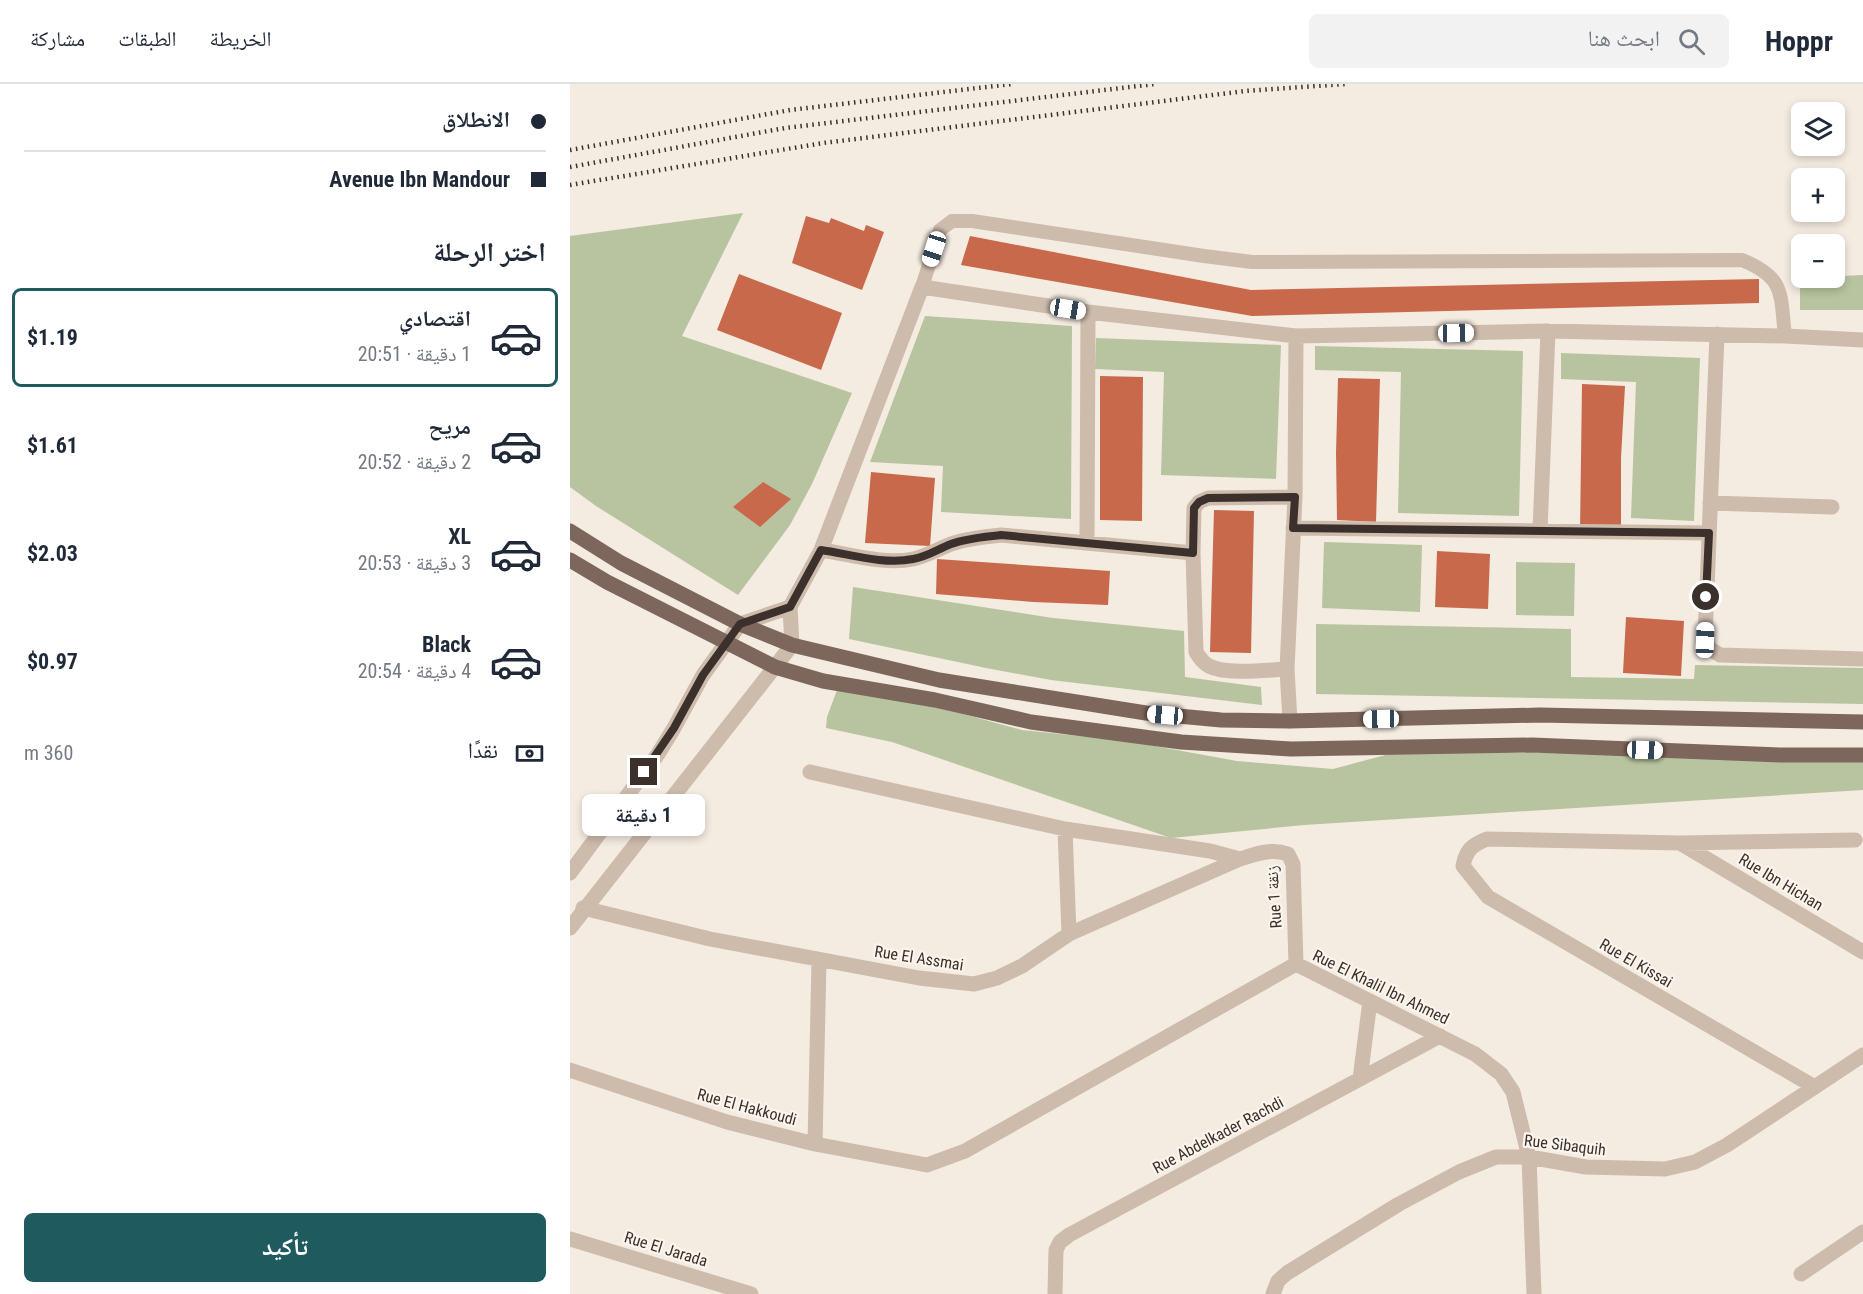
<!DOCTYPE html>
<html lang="ar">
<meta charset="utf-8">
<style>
:root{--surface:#fff;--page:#f2f2f3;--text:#1f2937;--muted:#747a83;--line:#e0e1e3;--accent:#1f5a5e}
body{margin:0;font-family:"Roboto Condensed","Noto Naskh Arabic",sans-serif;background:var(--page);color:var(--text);direction:rtl;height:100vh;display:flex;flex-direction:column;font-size:22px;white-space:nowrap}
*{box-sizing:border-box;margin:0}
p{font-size:20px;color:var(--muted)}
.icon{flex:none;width:33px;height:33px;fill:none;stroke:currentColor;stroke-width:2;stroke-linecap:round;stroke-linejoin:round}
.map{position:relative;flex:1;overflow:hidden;direction:ltr}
.details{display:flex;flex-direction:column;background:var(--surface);width:570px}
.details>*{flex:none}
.guide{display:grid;align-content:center;height:132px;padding:0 24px;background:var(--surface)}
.controls{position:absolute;left:1221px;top:18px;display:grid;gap:12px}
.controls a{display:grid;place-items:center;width:54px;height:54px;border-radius:9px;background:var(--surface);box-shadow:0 3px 9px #0003;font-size:30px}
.end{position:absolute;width:27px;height:27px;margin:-14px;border:8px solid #3b302b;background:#fff;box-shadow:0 0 0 3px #fff}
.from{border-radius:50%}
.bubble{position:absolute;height:42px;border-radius:9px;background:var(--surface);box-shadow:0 3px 9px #0003;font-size:20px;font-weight:700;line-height:42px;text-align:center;direction:rtl}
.car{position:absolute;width:18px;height:36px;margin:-18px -9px;border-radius:8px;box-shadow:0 0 4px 2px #0007;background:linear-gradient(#fff 24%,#345 0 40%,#fff 0 76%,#345 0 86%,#fff 0)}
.guide b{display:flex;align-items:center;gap:21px;height:57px;font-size:22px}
.guide b+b{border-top:2px solid var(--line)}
.guide i{width:15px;height:15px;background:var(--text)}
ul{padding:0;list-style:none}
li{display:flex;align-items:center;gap:18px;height:99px;margin:0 12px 9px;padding:0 12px;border:3px solid transparent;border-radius:9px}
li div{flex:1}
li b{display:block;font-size:22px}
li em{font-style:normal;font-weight:700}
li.active{border-color:var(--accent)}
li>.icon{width:54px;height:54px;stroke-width:1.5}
h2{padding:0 24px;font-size:27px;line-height:72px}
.pay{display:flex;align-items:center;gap:15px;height:66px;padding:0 24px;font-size:22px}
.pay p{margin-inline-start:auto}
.cta{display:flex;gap:12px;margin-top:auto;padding:12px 24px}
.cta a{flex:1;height:69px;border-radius:9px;background:var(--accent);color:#fff;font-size:24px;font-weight:700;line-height:69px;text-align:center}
header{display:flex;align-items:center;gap:36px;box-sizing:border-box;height:84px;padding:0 30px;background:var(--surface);border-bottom:2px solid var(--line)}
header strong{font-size:28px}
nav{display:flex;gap:33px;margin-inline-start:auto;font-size:21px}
.search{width:420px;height:54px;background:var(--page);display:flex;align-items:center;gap:15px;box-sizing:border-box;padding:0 21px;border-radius:9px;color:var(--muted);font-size:22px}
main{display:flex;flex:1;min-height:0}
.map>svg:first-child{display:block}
.green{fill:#b8c4a0}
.building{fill:#c8694b}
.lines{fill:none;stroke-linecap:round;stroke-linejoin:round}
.service{stroke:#cdbbac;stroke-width:14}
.minor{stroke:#cdbbac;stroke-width:15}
.tertiary{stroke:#cdbbac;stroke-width:15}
.primary{stroke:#7d675c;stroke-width:15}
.rail{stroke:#3b302b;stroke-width:4.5;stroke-dasharray:1.5 4.5;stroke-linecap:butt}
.route{stroke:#3b302b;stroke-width:8}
.labels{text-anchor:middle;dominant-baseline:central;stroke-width:4.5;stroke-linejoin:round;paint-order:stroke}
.street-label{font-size:16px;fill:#3b302b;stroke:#fbf5ee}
</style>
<header>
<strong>Hoppr</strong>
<div class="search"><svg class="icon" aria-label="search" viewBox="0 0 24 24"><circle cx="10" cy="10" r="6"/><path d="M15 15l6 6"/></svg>ابحث هنا</div>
<nav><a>الخريطة</a><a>الطبقات</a><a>مشاركة</a></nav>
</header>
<main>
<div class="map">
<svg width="1293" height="1210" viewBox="0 0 1293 1210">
<rect width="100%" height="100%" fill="#f4ebe1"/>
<path class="green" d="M173,129L112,252L282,309L242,400L220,441L168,511L26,422L0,403V152Z
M1230,190L1232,194L1293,191V226H1230Z
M355,232L502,242L501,435L371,428L373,382L300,378Z
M526,254L711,261L706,395L591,391L594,288L525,285Z
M745,262L953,267L949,432L828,429L831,288L745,286Z
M991,269L1130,274L1124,437L1061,434L1066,298L991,295Z
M754,458L852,461L850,528L752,524Z
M946,478L1005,479L1004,532L946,531Z
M283,503L483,534L614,547L615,593L691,603L692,621L481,596L416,584L279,555Z
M746,540L1001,545V593L1124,595L1125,581L1293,584V620L746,610Z
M270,598L313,608L452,646L557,657L667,677L763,685L834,666L1293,675V706L734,741L601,754L322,658L256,644L257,633Z"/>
<path class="building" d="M236,132L259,139L261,134L294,147L296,141L314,148L292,206L222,179Z
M400,152L681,206L1189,195V219L682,232L391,181Z
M169,190L272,229L251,286L147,246Z
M530,292L573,293L572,437L530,436Z
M768,294L810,295L806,438L767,436L766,369Z
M1012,300L1055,302L1051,374V447H1010Z
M301,388L365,394L360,462L295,459Z
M193,398L221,415L190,443L163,423Z
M644,426L684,427L681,569L640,568Z
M867,467L920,470L918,525L865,523Z
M367,475L540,487L538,521L463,518L366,510Z
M1056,533L1114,537L1111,592L1053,589Z"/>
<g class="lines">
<path class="service" d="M352,203L370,146L382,137H402L634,172L682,178L1172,176C1216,194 1210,210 1215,252"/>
<path class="minor" d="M1147,250L1135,556L1140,565L1150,571L1293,575
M1140,419L1262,423
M723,444L1139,449
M970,447L978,247
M517,458L518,228
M251,466C279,470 314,481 343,475C357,472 368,465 381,460C397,454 414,453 431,451L623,469
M170,540L220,523
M222,561L220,523L251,466L352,203L518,228L726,252L978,247L1215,252L1293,256
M717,585C697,586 656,591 639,582C633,579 630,574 626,568L623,469L624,424L629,418L638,414L725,413
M720,637L717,585L725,413L726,252
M240,688L495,745L640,767L670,775
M495,745L499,850
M1110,759L1293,868
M13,824L140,855L349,894L404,900L427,894L452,882L499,850L670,775C686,770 701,764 718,770L723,780L726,880
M726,880L905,970L931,990L943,1008L959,1073L964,1210
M0,986L157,1038L245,1060L357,1081L395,1067L726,880
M790,995L800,917
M1243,1002L918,813L893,782C896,766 902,761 917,755L1110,759L1285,756
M245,1060L249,876
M0,1155L181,1210
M1231,1190L1293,1148
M485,1210L486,1166L490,1158L499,1151L870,952
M703,1210L708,1197L717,1189L829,1120L889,1088L926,1073H959L1016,1083L1095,1085L1125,1078L1157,1061L1293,971"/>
<path class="tertiary" d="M0,789L88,670L104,644L133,591L170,540
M0,844L222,561"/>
<path class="primary" d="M0,447L51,479L170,540L222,561L369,596L576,629L651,636L720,637L970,631L1293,638
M0,476L37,498L205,583L253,597L365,616L461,638L611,658L721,665L962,661L1210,671H1293"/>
<path class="rail" d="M0,66L220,26L442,0
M0,83L215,44L585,0
M0,101L253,59L675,7L775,0"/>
</g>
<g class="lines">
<path class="route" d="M74,688L104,644L133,591L170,540L220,523L251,466C279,470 314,481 343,475C357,473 368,465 381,460C397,454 414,453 431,451L623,469L624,424L629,418L638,414L725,413L723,444L1139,449L1136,513"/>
</g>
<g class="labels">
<g class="street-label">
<text transform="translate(1211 798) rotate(31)">Rue Ibn Hichan</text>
<text transform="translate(704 813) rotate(-94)">Rue 1 زنقة</text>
<text transform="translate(349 874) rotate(9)">Rue El Assmai</text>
<text transform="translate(1066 879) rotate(30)">Rue El Kissai</text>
<text transform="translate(811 903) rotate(26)">Rue El Khalil Ibn Ahmed</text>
<text transform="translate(177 1023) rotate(15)">Rue El Hakkoudi</text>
<text transform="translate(648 1051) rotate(-28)">Rue Abdelkader Rachdi</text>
<text transform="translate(995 1061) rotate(7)">Rue Sibaquih</text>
<text transform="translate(96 1165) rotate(17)">Rue El Jarada</text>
</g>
</g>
</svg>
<div class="controls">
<a><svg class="icon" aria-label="layers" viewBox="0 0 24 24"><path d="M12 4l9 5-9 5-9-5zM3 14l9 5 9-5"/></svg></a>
<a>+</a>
<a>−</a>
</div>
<i class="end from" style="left:1136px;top:513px"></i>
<i class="end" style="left:74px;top:688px"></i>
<div class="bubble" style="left:12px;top:710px;width:123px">1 دقيقة</div>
<i class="car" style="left:364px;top:165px;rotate:198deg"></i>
<i class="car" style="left:498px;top:225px;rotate:99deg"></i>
<i class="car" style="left:886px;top:249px;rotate:89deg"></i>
<i class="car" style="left:1135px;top:556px;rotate:2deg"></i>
<i class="car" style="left:595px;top:631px;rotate:275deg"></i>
<i class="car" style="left:811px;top:635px;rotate:269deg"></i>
<i class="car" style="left:1075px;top:666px;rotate:92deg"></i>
</div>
<section class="details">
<div class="guide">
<b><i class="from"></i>الانطلاق</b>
<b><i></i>Avenue Ibn Mandour</b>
</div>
<h2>اختر الرحلة</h2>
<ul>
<li class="active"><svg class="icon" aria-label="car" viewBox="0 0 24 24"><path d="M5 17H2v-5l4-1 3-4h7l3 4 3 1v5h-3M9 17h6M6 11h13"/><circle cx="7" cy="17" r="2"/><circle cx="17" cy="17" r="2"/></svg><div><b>اقتصادي</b><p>1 دقيقة · 20:51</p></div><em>$1.19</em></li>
<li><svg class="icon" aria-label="car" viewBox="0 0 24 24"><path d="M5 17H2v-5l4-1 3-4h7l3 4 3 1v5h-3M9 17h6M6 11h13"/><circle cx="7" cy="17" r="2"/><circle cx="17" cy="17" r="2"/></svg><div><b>مريح</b><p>2 دقيقة · 20:52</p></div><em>$1.61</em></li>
<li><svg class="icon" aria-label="car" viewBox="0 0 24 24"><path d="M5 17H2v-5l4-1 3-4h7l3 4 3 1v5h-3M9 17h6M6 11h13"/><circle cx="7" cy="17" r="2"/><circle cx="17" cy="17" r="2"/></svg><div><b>XL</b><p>3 دقيقة · 20:53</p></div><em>$2.03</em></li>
<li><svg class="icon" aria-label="car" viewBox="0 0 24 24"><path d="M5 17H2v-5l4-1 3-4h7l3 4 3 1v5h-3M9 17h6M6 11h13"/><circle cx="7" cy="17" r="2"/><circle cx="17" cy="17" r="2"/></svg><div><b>Black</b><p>4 دقيقة · 20:54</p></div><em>$0.97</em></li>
</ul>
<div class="pay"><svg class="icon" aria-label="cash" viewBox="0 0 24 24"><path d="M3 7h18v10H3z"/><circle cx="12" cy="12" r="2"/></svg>نقدًا<p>360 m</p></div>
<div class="cta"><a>تأكيد</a></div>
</section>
</main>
